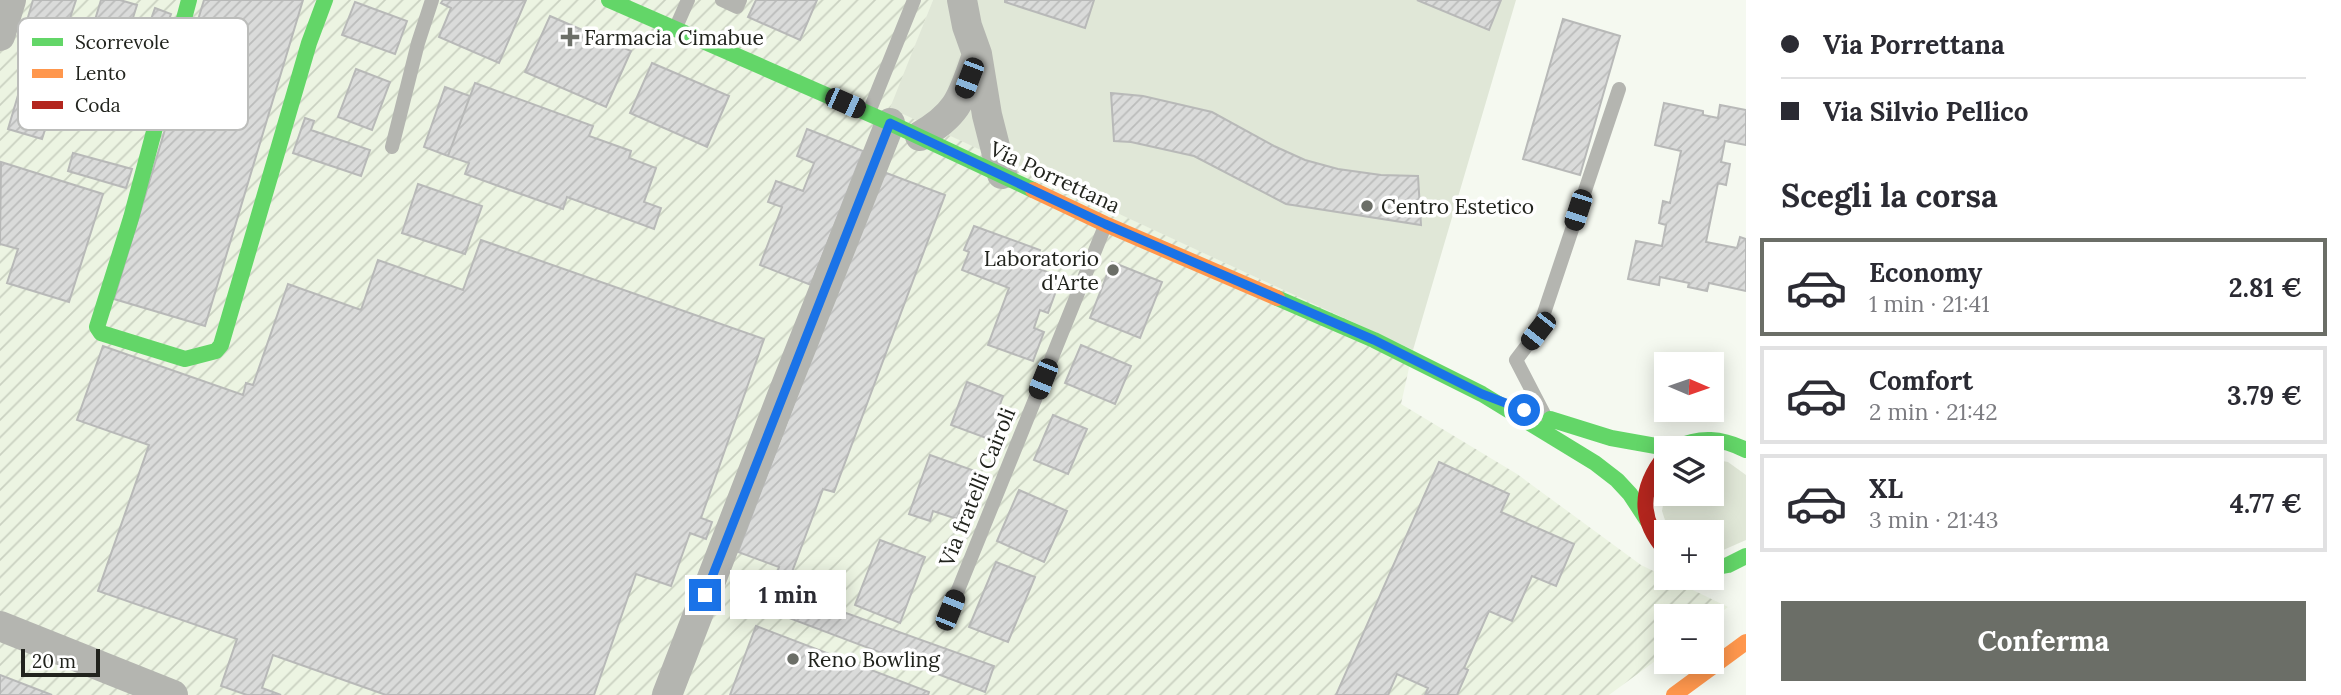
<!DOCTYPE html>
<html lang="it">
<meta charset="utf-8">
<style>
:root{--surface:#fff;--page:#f2f2f3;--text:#2b2b33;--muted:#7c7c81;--line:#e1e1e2;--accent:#6b6e67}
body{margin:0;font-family:Lora,serif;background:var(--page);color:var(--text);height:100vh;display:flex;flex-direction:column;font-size:26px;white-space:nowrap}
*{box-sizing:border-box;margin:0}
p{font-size:23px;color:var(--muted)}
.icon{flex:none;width:38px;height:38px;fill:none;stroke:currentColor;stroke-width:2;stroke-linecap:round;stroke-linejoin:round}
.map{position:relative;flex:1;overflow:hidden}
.side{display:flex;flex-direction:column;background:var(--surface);width:595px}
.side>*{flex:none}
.guide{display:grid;align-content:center;height:154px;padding:0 35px;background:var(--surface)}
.needle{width:46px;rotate:92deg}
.tools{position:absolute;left:1654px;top:352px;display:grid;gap:14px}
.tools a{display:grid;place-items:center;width:70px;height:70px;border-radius:0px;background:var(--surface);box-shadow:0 4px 18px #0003;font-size:35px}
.scale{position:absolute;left:21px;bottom:18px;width:79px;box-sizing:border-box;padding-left:7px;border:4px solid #21231d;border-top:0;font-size:19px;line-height:24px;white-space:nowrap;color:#21231d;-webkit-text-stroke:5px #fff;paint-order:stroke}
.end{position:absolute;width:32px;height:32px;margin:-16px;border:9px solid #1a73e8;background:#fff;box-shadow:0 0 0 4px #fff}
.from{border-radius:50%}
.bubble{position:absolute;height:49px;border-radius:0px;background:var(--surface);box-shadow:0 4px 18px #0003;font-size:23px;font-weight:800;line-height:49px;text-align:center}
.car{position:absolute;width:21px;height:42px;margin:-21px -10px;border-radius:9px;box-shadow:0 0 5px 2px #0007;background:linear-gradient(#222 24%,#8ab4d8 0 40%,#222 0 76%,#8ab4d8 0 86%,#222 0)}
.guide b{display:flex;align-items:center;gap:24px;height:66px;font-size:26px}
.guide b+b{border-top:2px solid var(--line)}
.guide i{width:18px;height:18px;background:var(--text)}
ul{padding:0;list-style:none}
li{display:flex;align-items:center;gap:21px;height:98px;margin:0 14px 10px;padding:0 21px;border:4px solid var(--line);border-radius:0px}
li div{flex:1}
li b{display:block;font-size:26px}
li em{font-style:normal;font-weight:800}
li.active{border-color:var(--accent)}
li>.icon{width:63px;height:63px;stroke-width:1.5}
h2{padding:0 35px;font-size:32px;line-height:84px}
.cta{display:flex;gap:14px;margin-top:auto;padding:14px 35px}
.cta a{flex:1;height:80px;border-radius:0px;background:var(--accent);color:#fff;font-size:28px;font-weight:800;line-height:80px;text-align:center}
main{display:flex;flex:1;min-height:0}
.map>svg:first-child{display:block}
.industrial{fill:url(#industrial-furrows)}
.grass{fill:#e0e7d7}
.building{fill:url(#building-hatch);stroke:#b8b9b8;stroke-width:2}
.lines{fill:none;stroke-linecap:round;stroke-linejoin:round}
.lane{stroke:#b4b5b0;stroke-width:14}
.street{stroke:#b4b5b0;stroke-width:30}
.fast{stroke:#63d668;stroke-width:16}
.slow{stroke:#ff974d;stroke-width:16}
.jam{stroke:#b3261e;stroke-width:16}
.route{stroke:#1a73e8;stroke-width:9}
.poi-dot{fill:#6b6e67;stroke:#fff;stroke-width:2.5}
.labels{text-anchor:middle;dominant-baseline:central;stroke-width:7;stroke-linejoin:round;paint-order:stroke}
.poi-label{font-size:21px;fill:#21231d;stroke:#fff;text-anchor:start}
.street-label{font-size:21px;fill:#21231d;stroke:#fff}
.key{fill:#fff;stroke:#bcbdbb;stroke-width:2}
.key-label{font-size:19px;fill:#21231d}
</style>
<main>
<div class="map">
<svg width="1746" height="695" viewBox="0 0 1746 695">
<defs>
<pattern id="industrial-furrows" width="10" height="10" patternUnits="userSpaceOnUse" patternTransform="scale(1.75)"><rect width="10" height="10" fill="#ecf4e2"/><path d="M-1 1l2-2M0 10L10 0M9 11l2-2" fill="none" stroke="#cad1c1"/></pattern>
<pattern id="building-hatch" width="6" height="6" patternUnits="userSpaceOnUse" patternTransform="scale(1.75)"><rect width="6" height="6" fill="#dadbda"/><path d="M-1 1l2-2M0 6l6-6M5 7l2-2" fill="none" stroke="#bbbcbb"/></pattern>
</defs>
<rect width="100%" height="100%" fill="#f5f9f0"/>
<path class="industrial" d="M0,0H933L891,108L1413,350L1401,404L1517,474L1641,565L1728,607L1712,619V616H1666V653L1609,695H0Z"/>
<path class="grass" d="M933,0H1516L1413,350L890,108Z
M1712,459L1728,462L1746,475V540L1712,555V532H1669L1662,511L1666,488V494H1712Z"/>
<path class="building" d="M33,0H76L64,36L26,24Z
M101,0H120L137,5L122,53L88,43Z
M204,0H303L205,326L114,299Z
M443,0H526L499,63L439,37L451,8L441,3Z
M756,0H817L800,40L748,17Z
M1005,0H1094L1085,28L1005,2Z
M1417,0H1501L1489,30Z
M355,2L407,21L395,54L342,35Z
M155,8L171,14L154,61L138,56Z
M550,16L631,51L606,107L525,72Z
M1563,19L1620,36L1580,175L1523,159Z
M32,48L67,59L70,49L112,62L110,71L136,79L123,123L54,102L42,139L8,129Z
M652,63L729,96L707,147L630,113Z
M356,69L390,82L372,130L338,117Z
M475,83L593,126L589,136L631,151L629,158L656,168L644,202L661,208L654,229L567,197L563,209L465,174L469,163L448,156Z
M445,87L470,96L448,156L424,147Z
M1111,93L1143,96L1212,112L1274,146L1305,160L1338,169L1381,175L1418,176L1421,225L1286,204L1194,156L1131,142L1114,141Z
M1664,103L1703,111V115L1718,118L1720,105L1746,110V145L1725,141L1721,162L1730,164L1726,185L1718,183L1706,242L1737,248L1740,237L1746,239V291L1709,283L1707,291L1688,287L1689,283L1660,277L1659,285L1628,279L1636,241L1662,246L1666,225L1659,223L1663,201L1670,203L1681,151L1655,145Z
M305,118L314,121L311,130L370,150L361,176L293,153Z
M807,129L863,151L811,285L760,265L782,207L768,202L776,181L803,191L814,163L797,156Z
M73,153L132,169L126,188L68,171Z
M1,162L103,194L69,302L7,283L18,249L0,244Z
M881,171L945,195L834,492L823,489L792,572L811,579L804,598L994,666L985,692L744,601L753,579L772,587L779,567L738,552Z
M418,184L482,206L465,254L402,233Z
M974,226L1040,250L1034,267L1061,277L1048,313L1040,310L1034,328L1044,332L1033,361L988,345L1009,288L962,270L969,252L964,250Z
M481,240L764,339L701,518L712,522L706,539L690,533L671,586L636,574L594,695H386L273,655L262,688L281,695H247L221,686L237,639L98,591L149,445L77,420L103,346L243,395L246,383L253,385L288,284L361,310L378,260L463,290Z
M1112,262L1162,282L1140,338L1090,318Z
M1081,345L1131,366L1115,404L1065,383Z
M967,382L1003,396L998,410L1007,414L997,442L951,425Z
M1053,415L1087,429L1068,474L1034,460Z
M930,455L975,471L970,486L977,488L971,505L963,502L957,519L933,511L930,521L909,514Z
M1439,462L1509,494L1501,512L1574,544L1556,586L1532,576L1512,621L1489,611L1464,668L1468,670L1457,695H1425L1428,688L1397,674L1388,695H1336Z
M1019,490L1067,511L1044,562L997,541Z
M880,540L925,557L900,623L855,605Z
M996,562L1035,577L1008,642L969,627Z
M756,626L929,692L928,695H730Z
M0,675L52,695H0Z"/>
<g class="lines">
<path class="lane" d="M722,0L737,7L740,0
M676,27L688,0
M869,112L914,0
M392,147L418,43L432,0
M1546,418L1516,360L1538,331L1619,89
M950,610L1105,226"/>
<path class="street" d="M962,0L967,26L977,54L987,115L1002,174
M0,36L11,0
M920,136C960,113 962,96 977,55
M0,626L173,695
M667,695L782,396L890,123"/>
<path class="fast" d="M189,0L131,218L97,327L101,333L185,359L216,351L221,345L309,43L325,0
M609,0L890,123L1033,190
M1277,298L1374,340L1482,394L1595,463L1617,480L1630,494L1647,520
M1550,419L1611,438L1667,448
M1675,448C1700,436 1722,438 1746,450
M1712,568L1728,565L1746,556"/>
<path class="slow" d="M1033,190L1105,224L1277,298
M1674,695L1746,642"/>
<path class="jam" d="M1666,455C1639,488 1638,519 1666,551"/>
</g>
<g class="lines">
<path class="route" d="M705,595L890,123L1105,224L1374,340L1482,394L1524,410"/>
</g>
<g class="poi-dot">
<path d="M566.5 26.5h7v7h7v7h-7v7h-7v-7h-7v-7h7z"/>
<circle cx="1367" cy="206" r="7"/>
<circle cx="1113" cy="270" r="7"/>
<circle cx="793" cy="659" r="7"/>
</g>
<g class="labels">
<g class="poi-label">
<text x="584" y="37">Farmacia Cimabue</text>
<text x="1381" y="206">Centro Estetico</text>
<text x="1099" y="258" text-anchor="end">Laboratorio<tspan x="1099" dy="24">d'Arte</tspan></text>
<text x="807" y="659">Reno Bowling</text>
</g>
<g class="street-label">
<text transform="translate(1055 177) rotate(25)">Via Porrettana</text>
<text transform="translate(977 487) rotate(-68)">Via fratelli Cairoli</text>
</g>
</g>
<rect x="18" y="18" width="230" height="112" rx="10" class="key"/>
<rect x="32" y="38" width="31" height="8" fill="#63d668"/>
<rect x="32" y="69" width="31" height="9" fill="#ff974d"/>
<rect x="32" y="101" width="31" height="8" fill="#b3261e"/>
<g class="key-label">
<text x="75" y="49">Scorrevole</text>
<text x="75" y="80">Lento</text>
<text x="75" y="112">Coda</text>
</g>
</svg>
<div class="tools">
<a><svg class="needle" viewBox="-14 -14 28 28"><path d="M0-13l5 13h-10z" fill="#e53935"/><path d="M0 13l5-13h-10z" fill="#7c7c81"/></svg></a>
<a><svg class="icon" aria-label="layers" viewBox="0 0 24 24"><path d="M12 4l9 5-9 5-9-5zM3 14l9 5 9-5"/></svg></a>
<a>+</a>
<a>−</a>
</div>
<div class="scale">20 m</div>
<i class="end from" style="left:1524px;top:410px"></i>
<i class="end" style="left:705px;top:595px"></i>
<div class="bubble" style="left:730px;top:570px;width:116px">1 min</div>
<i class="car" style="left:969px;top:78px;rotate:201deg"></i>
<i class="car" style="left:845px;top:103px;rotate:114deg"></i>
<i class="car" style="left:1578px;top:210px;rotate:198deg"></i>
<i class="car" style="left:1538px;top:331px;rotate:218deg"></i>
<i class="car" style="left:1043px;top:379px;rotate:202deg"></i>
<i class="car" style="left:950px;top:610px;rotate:22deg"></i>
</div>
<section class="side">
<div class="guide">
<b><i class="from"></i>Via Porrettana</b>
<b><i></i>Via Silvio Pellico</b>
</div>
<h2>Scegli la corsa</h2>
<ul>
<li class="active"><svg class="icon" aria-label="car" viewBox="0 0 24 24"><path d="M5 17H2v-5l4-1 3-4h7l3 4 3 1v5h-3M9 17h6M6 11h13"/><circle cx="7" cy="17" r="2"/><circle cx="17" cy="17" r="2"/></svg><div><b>Economy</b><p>1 min · 21:41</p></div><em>2.81 €</em></li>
<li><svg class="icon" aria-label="car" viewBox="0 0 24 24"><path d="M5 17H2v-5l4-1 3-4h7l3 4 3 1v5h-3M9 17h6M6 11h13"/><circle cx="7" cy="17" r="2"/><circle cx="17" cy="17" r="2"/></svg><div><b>Comfort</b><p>2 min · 21:42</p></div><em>3.79 €</em></li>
<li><svg class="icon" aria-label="car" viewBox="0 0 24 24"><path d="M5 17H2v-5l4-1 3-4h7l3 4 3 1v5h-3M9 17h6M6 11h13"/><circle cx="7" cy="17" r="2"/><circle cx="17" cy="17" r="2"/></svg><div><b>XL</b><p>3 min · 21:43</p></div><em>4.77 €</em></li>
</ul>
<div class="cta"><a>Conferma</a></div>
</section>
</main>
